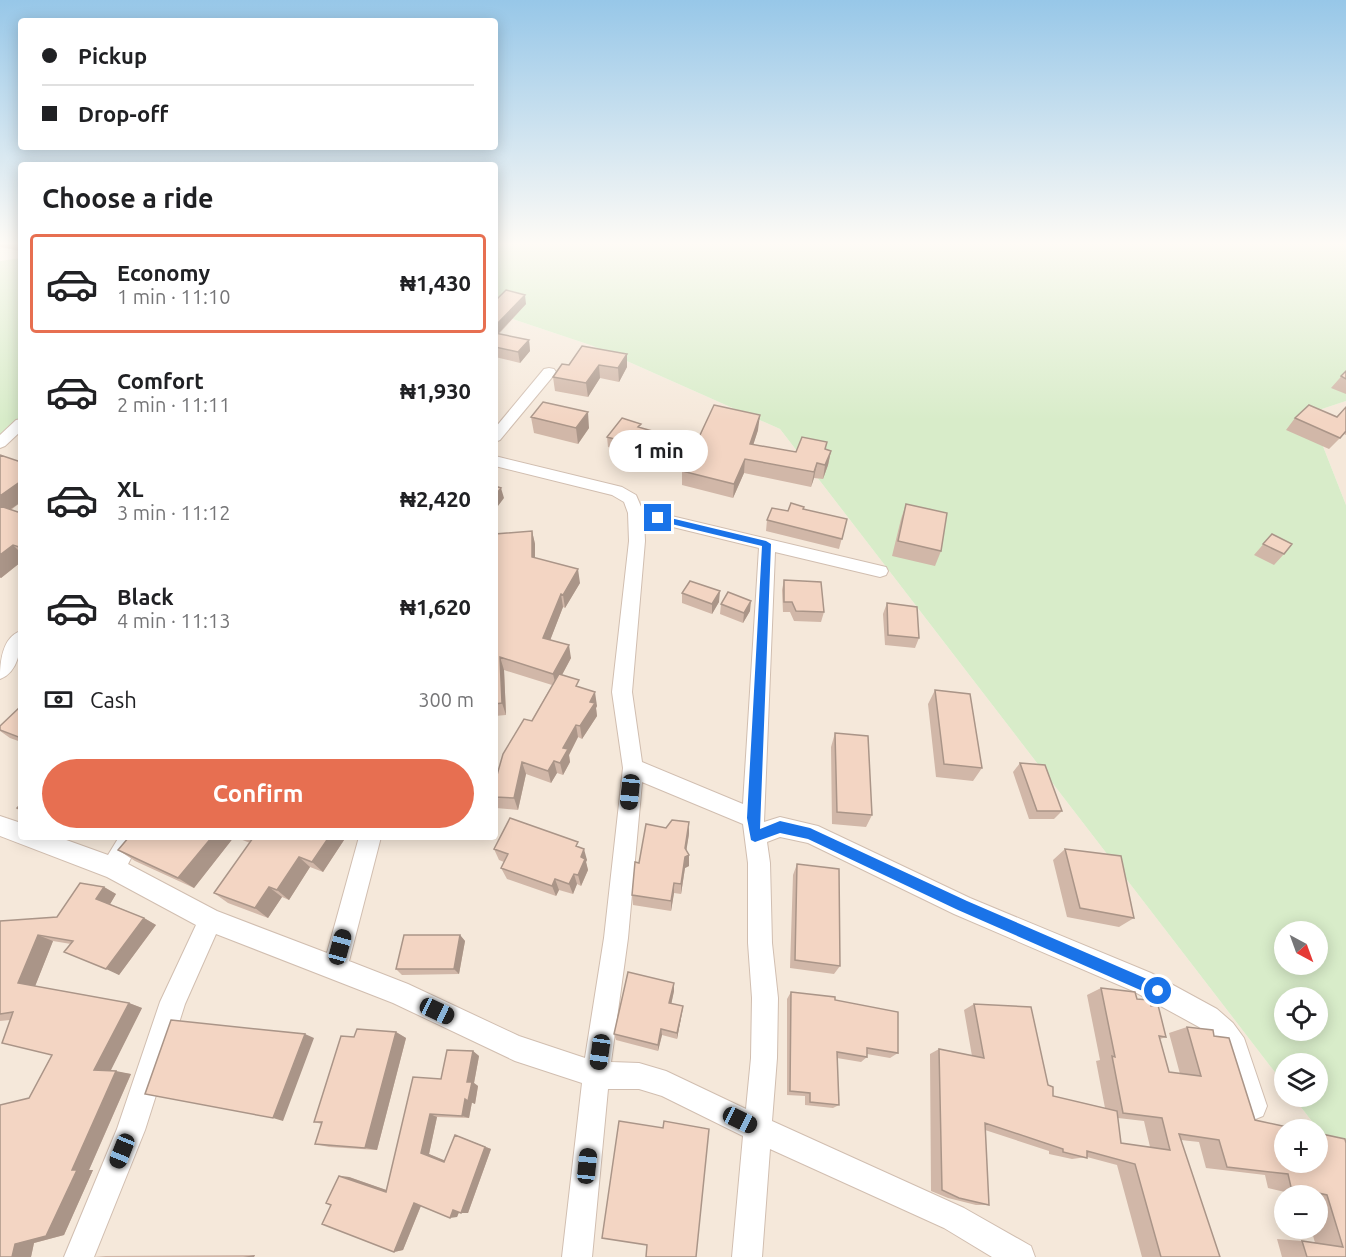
<!DOCTYPE html>
<meta charset="utf-8">
<style>
:root{--surface:#fff;--page:#f6f6f6;--text:#202124;--muted:#757577;--line:#e0e0e0;--accent:#e76f51}
body{margin:0;font-family:Ubuntu,sans-serif;background:var(--page);color:var(--text);height:100vh;display:flex;flex-direction:column;font-size:22px;white-space:nowrap}
*{box-sizing:border-box;margin:0}
p{font-size:20px;color:var(--muted)}
.icon{flex:none;width:33px;height:33px;fill:none;stroke:currentColor;stroke-width:2;stroke-linecap:round;stroke-linejoin:round}
.map{position:relative;flex:1;overflow:hidden}
.drawer{position:absolute;left:18px;top:162px;width:480px;height:678px;display:flex;flex-direction:column;background:var(--surface);border-radius:6px;box-shadow:0 3px 15px #0003}
.drawer>*{flex:none}
.banner{position:absolute;left:18px;top:18px;width:480px;height:132px;border-radius:6px;box-shadow:0 3px 15px #0003;display:grid;align-content:center;height:132px;padding:0 24px;background:var(--surface)}
.needle{width:39px;rotate:139deg}
.controls{position:absolute;left:1274px;top:921px;display:grid;gap:12px}
.controls a{display:grid;place-items:center;width:54px;height:54px;border-radius:50%;background:var(--surface);box-shadow:0 3px 15px #0003;font-size:30px}
.end{position:absolute;width:27px;height:27px;margin:-14px;border:8px solid #1a73e8;background:#fff;box-shadow:0 0 0 3px #fff}
.from{border-radius:50%}
.bubble{position:absolute;height:42px;border-radius:21px;background:var(--surface);box-shadow:0 3px 15px #0003;font-size:20px;font-weight:700;line-height:42px;text-align:center}
.car{position:absolute;width:18px;height:36px;margin:-18px -9px;border-radius:8px;box-shadow:0 0 4px 2px #0007;background:linear-gradient(#222 24%,#8ab4d8 0 40%,#222 0 76%,#8ab4d8 0 86%,#222 0)}
.banner b{display:flex;align-items:center;gap:21px;height:57px;font-size:22px}
.banner b+b{border-top:2px solid var(--line)}
.banner i{width:15px;height:15px;background:var(--text)}
ul{padding:0;list-style:none}
li{display:flex;align-items:center;gap:18px;height:99px;margin:0 12px 9px;padding:0 12px;border:3px solid transparent;border-radius:6px}
li div{flex:1}
li b{display:block;font-size:22px}
li em{font-style:normal;font-weight:700}
li.active{border-color:var(--accent)}
li>.icon{width:54px;height:54px;stroke-width:1.5}
h2{padding:0 24px;font-size:27px;line-height:72px}
.pay{display:flex;align-items:center;gap:15px;height:66px;padding:0 24px;font-size:22px}
.pay p{margin-inline-start:auto}
.primary-button{display:flex;gap:12px;margin-top:auto;padding:12px 24px}
.primary-button a{flex:1;height:69px;border-radius:36px;background:var(--accent);color:#fff;font-size:24px;font-weight:700;line-height:69px;text-align:center}
.map>svg:first-child{display:block}
.residential{fill:#f5e8da;fill-rule:evenodd}
.green{fill:#d8ecc9;fill-rule:evenodd}
.lines{fill:none;stroke-linecap:round;stroke-linejoin:round}
.minor-casing{stroke:#d1beb0;stroke-width:2}
.minor{fill:#fff;fill-rule:evenodd}
.wall{fill:#d1b7a8;fill-rule:evenodd}
.shaded-wall{fill:#aa9588}
.building{fill:#f3d5c3;stroke:#aa9588;stroke-width:1.5}
.route{fill:#1a73e8}
</style>
<div class="map">
<svg width="1346" height="1257" viewBox="0 0 1346 1257">
<rect width="100%" height="100%" fill="#fdf6ec"/>
<path class="residential" d="M495,313L593,346L780,429L1284,1084V1096L1293,1097L1346,1165V1257H0V435L21,424V837H495ZM1284,1130H1317V1162H1284ZM1284,1196H1317V1228H1284Z
M1346,401V505L1310,413Z"/>
<path class="green" d="M495,244H1346V401L1310,413L1346,505V1165L1293,1097L1317,1096V1064H1284V1084L780,429L593,346L495,313ZM1284,932H1317V964H1284ZM1284,998H1317V1030H1284Z
M21,258V424L0,435V261Z"/>
<g class="lines">
<defs>
<path id="minor" d="M549,368L554,369L556,372L554,375L500,440L495,442V428L544,369Z
M21,419V431L5,446L0,448V435L16,420Z
M495,456L622,487L636,495L642,509L886,567L888,571L886,575L880,577L775,552L764,822L780,817L818,826L970,898L1151,973L1217,1009L1233,1023L1244,1038L1267,1106L1263,1116L1253,1120L1243,1116L1224,1054L1215,1041L1199,1027L1133,991L954,914L808,843L780,837L767,842L770,863L772,943L778,998L777,1058L772,1121L964,1208L1031,1246L1035,1257H992L944,1228L770,1149L762,1257H732L743,1136L662,1096L639,1089H608L592,1257H562L582,1083L515,1061L393,1003L216,934L185,1004L145,1130L94,1257H64L117,1129L160,1002L196,925L107,877L0,836V816L21,823V837H58L108,855L119,837H142L128,864L217,911L327,953L359,837H381L349,961L408,984L519,1036L585,1058L604,938L623,768L612,692L629,541L628,513L624,502L612,495L495,466ZM644,520L759,548L743,804L642,762L632,692L645,541ZM642,782L743,824L748,863V943L752,998L751,1058L746,1109L666,1071L639,1063L611,1062L628,938Z
M21,631C21,648 19,672 0,679C0,662 2,637 21,631Z"/>
</defs>
<use href="#minor" class="minor-casing"/>
<use href="#minor" class="minor"/>
</g>
<path class="wall" d="M0,244H21V251L0,247Z
M495,301L526,304L499,334L529,340L530,351L520,363L495,357Z
M582,346L627,367L619,382L600,378L588,397L555,391L553,377L569,365Z
M1346,371V394L1331,388Z
M1346,407V435L1344,434L1329,449L1286,430L1295,418L1337,417Z
M531,417L589,428L578,444L534,433Z
M758,430L753,445L796,452L825,449L831,451L828,465L823,479L814,478L811,487L744,473L733,498L682,485V471L693,450Z
M652,431V442L641,457L608,447L607,437Z
M0,455L21,502L11,510L21,513V562L1,578H0Z
M906,504L941,551L935,566L892,556L901,519Z
M804,507V510L847,519L839,549L766,531L767,520L788,511Z
M532,531L535,544V558L580,583L565,608L563,607L550,640L571,658L562,675L581,688L597,706L596,708L597,716L582,739L578,737L569,755L570,762L563,775L557,773L551,783L526,774L518,810L496,808L495,805V782L552,685L504,670L506,715L495,716V534Z
M1272,534L1284,554L1274,565L1254,555Z
M784,580L824,612L821,622L794,621L790,612H783L782,590Z
M682,593L719,602L712,614L682,603Z
M887,603L919,638L915,648L885,645L883,614Z
M721,604L750,611L743,623L720,614Z
M935,690L982,768L973,781L936,777L928,704Z
M21,706V742L10,738L0,731V726Z
M835,733L872,815L866,827L832,824L831,747Z
M1020,763L1062,811L1054,819H1029L1013,772Z
M689,834L686,850L689,855V866L685,868L681,894L674,893L671,911L633,905L632,895Z
M129,837H234L194,888L135,861L118,850Z
M235,837H346L323,872L310,867L289,900L282,897L268,918L228,903L214,893L250,843Z
M579,847L587,860L586,862L588,870L581,886L577,884L573,894L559,890L556,896L507,879L501,868L504,862L499,860L494,849Z
M1065,849L1134,918L1119,927L1067,917L1053,860Z
M797,864L840,966L834,974L790,968L793,875Z
M104,887L116,894L110,904L144,918L156,925L119,975L71,944L53,941L35,986L129,1003L142,1008L110,1071L131,1074L89,1170H93L64,1235L34,1243L31,1257H0L29,1098L52,1055L10,1020L0,1021V921L57,917Z
M460,935L465,941L459,974L402,975L396,969Z
M674,983V991L671,1004L683,1006L682,1013L677,1039L662,1035L658,1051L616,1040L614,1034Z
M1101,988L1137,999L1151,1006L1166,1037L1160,1039L1169,1072L1180,1074L1169,1033L1187,1027L1214,1036L1255,1120L1317,1162L1346,1257H1282L1277,1239L1302,1241L1315,1243L1311,1228H1317V1196H1302L1268,1188L1265,1175L1206,1168L1199,1142L1181,1140L1220,1257H1142L1117,1165L1087,1157L1072,1159L1049,1154V1151L985,1130L989,1205H976L948,1198L931,1191L930,1054L939,1049L972,1056L964,1010L974,1004L1048,1085L1053,1096L1105,1108L1096,1061L1100,1060L1087,995ZM1118,1118L1144,1121L1150,1147L1121,1143Z
M791,992L835,1000L898,1053L890,1058L867,1054V1057L861,1062L837,1058L839,1105L833,1108L805,1105V1096L787,1095V999Z
M396,1032L406,1038L377,1150L329,1147L315,1144L322,1124L314,1122L354,1037Z
M473,1051L479,1056L474,1083L478,1086L475,1104L472,1102L469,1118L437,1117L429,1154L445,1161L455,1135L491,1149L468,1213L459,1212L457,1217L421,1206L403,1250L394,1252L331,1205L339,1176L349,1177L386,1190L441,1079Z
M255,1255L254,1257H94L106,1256Z"/>
<path class="shaded-wall" d="M525,295L526,304L496,336L495,326Z
M529,340L530,351L520,363L518,352Z
M627,354V367L619,382L618,368Z
M599,365L600,378L588,397L586,383Z
M588,412L589,428L578,444L576,428Z
M760,415L758,430L749,458L750,444Z
M652,431V442L641,457L640,446Z
M831,451L828,465L823,479L825,465Z
M745,459L744,473L733,498L734,484Z
M817,463L814,478L811,487L814,472Z
M21,481V502L2,515L0,513V496Z
M501,488L504,498L495,510V496Z
M532,531L535,544V570L532,557Z
M13,545L21,553V562L1,578L0,577V555Z
M578,569L580,583L565,608L563,595Z
M720,591L719,602L712,614V604Z
M561,594L563,607L546,651L543,638Z
M751,601L750,611L743,623L744,613Z
M569,645L571,658L556,686L553,674Z
M500,657L504,670L506,715L502,703Z
M595,692L597,706L596,708L597,716L582,739L580,726L590,702Z
M576,725L578,737L569,755L570,762L563,775L560,763L563,748Z
M554,761L557,773L551,783L548,771Z
M522,762L526,774L518,810L514,798Z
M689,822V834L685,859V848Z
M212,837H234L194,888L178,878Z
M329,837H346L323,872L312,862Z
M584,849L587,860L586,862L588,870L581,886L578,875L581,857Z
M689,855V866L685,868L681,894V884L685,857Z
M299,857L310,867L289,900L277,890Z
M574,874L577,884L573,894L569,884Z
M555,879L559,890L556,896L552,886Z
M674,883V893L671,911V901Z
M104,887L116,894L109,906L96,899Z
M269,887L282,897L268,918L255,908Z
M144,918L156,925L119,975L106,969Z
M38,935L53,941L34,989L18,983Z
M460,935L465,941L459,974L454,969Z
M674,983V991L670,1010L669,1003Z
M129,1003L142,1008L109,1074L94,1070Z
M683,1006L682,1013L677,1039V1033Z
M661,1029L662,1035L658,1051V1045Z
M396,1032L406,1038L377,1150L365,1148Z
M305,1034L314,1038L283,1121L273,1118Z
M473,1051L479,1056L474,1083L478,1086L475,1104L468,1101L467,1082Z
M116,1071L131,1074L89,1170H93L64,1235L34,1243L31,1257H12L15,1244L72,1170Z
M465,1099L472,1102L469,1118L462,1116Z
M430,1114L437,1117L429,1154L451,1163L444,1162L421,1153Z
M455,1135L491,1149L468,1213H461Z
M339,1176L349,1177L395,1193L386,1192Z
M414,1203H422L403,1250L394,1252Z
M453,1210H460L457,1217L450,1218Z
M255,1255L254,1257H243Z"/>
<path class="building" d="M506,290L525,295L495,326V301Z
M495,333L529,340L518,352L495,347Z
M582,346L627,354L618,368L599,365L586,383L553,377L562,364L569,365Z
M1346,371V379L1341,376Z
M543,402L588,412L576,428L531,417Z
M714,405L760,415L750,444L796,452L802,437L827,442L825,449L831,451L825,465L817,463L814,472L745,459L734,484L682,471L689,449L693,450Z
M1309,405L1337,417L1346,407V431L1340,438L1295,418Z
M622,418L641,424L638,427L652,431L640,446L607,437Z
M0,455L21,462V481L0,496Z
M495,486L501,488L495,496Z
M791,503L804,507L803,509L847,519L842,539L767,520L772,508L788,511Z
M906,504L947,513L941,551L898,541Z
M0,506L21,513V545L19,547L13,545L0,555Z
M532,531V557L578,569L563,595L561,594L543,638L569,645L553,674L500,657L502,703L495,704V534Z
M1272,534L1292,544L1284,554L1263,544Z
M784,580L821,582L824,612L796,611L792,602H784Z
M690,581L720,591L712,604L682,593Z
M728,592L751,601L744,613L721,604Z
M887,603L917,607L919,638L888,635Z
M559,674L579,680L576,686L595,692L590,702L595,703L580,726L576,725L563,748L568,749L560,763L554,761L548,771L522,762L514,798L495,797V782L503,754L524,719L532,721Z
M935,690L970,694L982,768L944,764Z
M21,706V738L0,730V726Z
M835,733L868,736L872,815L837,812Z
M1020,763L1045,765L1062,811H1037Z
M21,804V810L17,808Z
M510,818L578,842L576,846L584,849L581,857L585,859L578,875L574,874L569,884L555,879L552,886L501,868L508,854L494,849Z
M672,820L689,822L685,848L689,855L685,857L681,884L674,883L671,901L632,895L635,862L639,863L646,824L666,828Z
M129,837H212L178,878L118,850Z
M250,837H329L312,862L299,857L277,890L269,887L255,908L214,893L253,838Z
M1065,849L1121,856L1134,918L1080,908Z
M797,864L839,869L840,966L795,960Z
M80,883L104,887L96,899L144,918L106,969L64,952L73,941L38,935L18,983L129,1003L94,1070L116,1071L72,1170H77L46,1236L15,1244L12,1257H0V1105L29,1098L52,1055L2,1043L13,1012L0,1014V921L57,917Z
M404,935H460L454,969H396Z
M628,972L674,983L669,1003L683,1006L677,1033L661,1029L658,1045L614,1034Z
M1101,988L1135,992L1137,999L1150,1000L1151,1006L1158,1005L1166,1037L1159,1036L1169,1072L1201,1076L1187,1027L1213,1030L1214,1036L1229,1038L1255,1120L1301,1130H1284V1162H1317V1133L1345,1139L1346,1143V1257H1307L1302,1241L1343,1247L1327,1195L1291,1187L1288,1174L1227,1167L1219,1140L1179,1134L1220,1257H1161L1135,1164L1087,1151V1158L1063,1152V1149L985,1123L989,1205L959,1198L942,1190L939,1049L984,1058L974,1004L1031,1007L1048,1085L1053,1087V1096L1117,1111L1121,1143L1170,1150L1162,1118L1123,1113L1112,1056L1115,1057Z
M791,992L835,997V1000L898,1012V1053L867,1048V1057L837,1052L839,1105L810,1102V1093L790,1091Z
M171,1020L305,1034L273,1118L145,1094Z
M357,1029L396,1032L365,1148L315,1144L322,1122H314L341,1036L354,1037Z
M447,1050L473,1051L467,1082H472L468,1101L465,1099L462,1116L430,1114L421,1153L444,1162L455,1135L485,1147L461,1213L453,1210L450,1218L414,1203L394,1252L322,1224L331,1205L326,1203L339,1176L386,1192L413,1077L441,1079Z
M619,1121L663,1128L664,1121L709,1129L696,1257H646L647,1245L602,1238Z"/>
<linearGradient id="sky" x2="0" y2="1"><stop stop-color="#97c7e8"/><stop offset="0.58" stop-color="#fefbf6"/><stop offset="1" stop-color="#fefbf6" stop-opacity="0"/></linearGradient>
<rect width="1346" height="420" fill="url(#sky)"/>
<path class="route" d="M658,515L766,541L771,544L760,829L780,821L810,828L967,901L1163,986L1165,991L1163,996L1158,998L1154,996L958,910L808,839L780,833L755,842L751,840L747,818L762,546L655,520V516Z"/>
</svg>
<div class="controls">
<a><svg class="needle" viewBox="-14 -14 28 28"><path d="M0-13l5 13h-10z" fill="#e53935"/><path d="M0 13l5-13h-10z" fill="#757577"/></svg></a>
<a><svg class="icon" aria-label="locate" viewBox="0 0 24 24"><circle cx="12" cy="12" r="6"/><path d="M12 2v4M12 18v4M2 12h4M18 12h4"/></svg></a>
<a><svg class="icon" aria-label="layers" viewBox="0 0 24 24"><path d="M12 4l9 5-9 5-9-5zM3 14l9 5 9-5"/></svg></a>
<a>+</a>
<a>−</a>
</div>
<i class="end from" style="left:1158px;top:991px"></i>
<i class="end" style="left:658px;top:518px"></i>
<div class="bubble" style="left:609px;top:430px;width:99px">1 min</div>
<i class="car" style="left:630px;top:792px;rotate:186deg"></i>
<i class="car" style="left:340px;top:947px;rotate:15deg"></i>
<i class="car" style="left:437px;top:1011px;rotate:115deg"></i>
<i class="car" style="left:600px;top:1052px;rotate:188deg"></i>
<i class="car" style="left:740px;top:1120px;rotate:116deg"></i>
<i class="car" style="left:122px;top:1151px;rotate:202deg"></i>
<i class="car" style="left:587px;top:1166px;rotate:6deg"></i>
<div class="banner">
<b><i class="from"></i>Pickup</b>
<b><i></i>Drop-off</b>
</div>
<section class="drawer">
<h2>Choose a ride</h2>
<ul>
<li class="active"><svg class="icon" aria-label="car" viewBox="0 0 24 24"><path d="M5 17H2v-5l4-1 3-4h7l3 4 3 1v5h-3M9 17h6M6 11h13"/><circle cx="7" cy="17" r="2"/><circle cx="17" cy="17" r="2"/></svg><div><b>Economy</b><p>1 min · 11:10</p></div><em>₦1,430</em></li>
<li><svg class="icon" aria-label="car" viewBox="0 0 24 24"><path d="M5 17H2v-5l4-1 3-4h7l3 4 3 1v5h-3M9 17h6M6 11h13"/><circle cx="7" cy="17" r="2"/><circle cx="17" cy="17" r="2"/></svg><div><b>Comfort</b><p>2 min · 11:11</p></div><em>₦1,930</em></li>
<li><svg class="icon" aria-label="car" viewBox="0 0 24 24"><path d="M5 17H2v-5l4-1 3-4h7l3 4 3 1v5h-3M9 17h6M6 11h13"/><circle cx="7" cy="17" r="2"/><circle cx="17" cy="17" r="2"/></svg><div><b>XL</b><p>3 min · 11:12</p></div><em>₦2,420</em></li>
<li><svg class="icon" aria-label="car" viewBox="0 0 24 24"><path d="M5 17H2v-5l4-1 3-4h7l3 4 3 1v5h-3M9 17h6M6 11h13"/><circle cx="7" cy="17" r="2"/><circle cx="17" cy="17" r="2"/></svg><div><b>Black</b><p>4 min · 11:13</p></div><em>₦1,620</em></li>
</ul>
<div class="pay"><svg class="icon" aria-label="cash" viewBox="0 0 24 24"><path d="M3 7h18v10H3z"/><circle cx="12" cy="12" r="2"/></svg>Cash<p>300 m</p></div>
<div class="primary-button"><a>Confirm</a></div>
</section>
</div>
